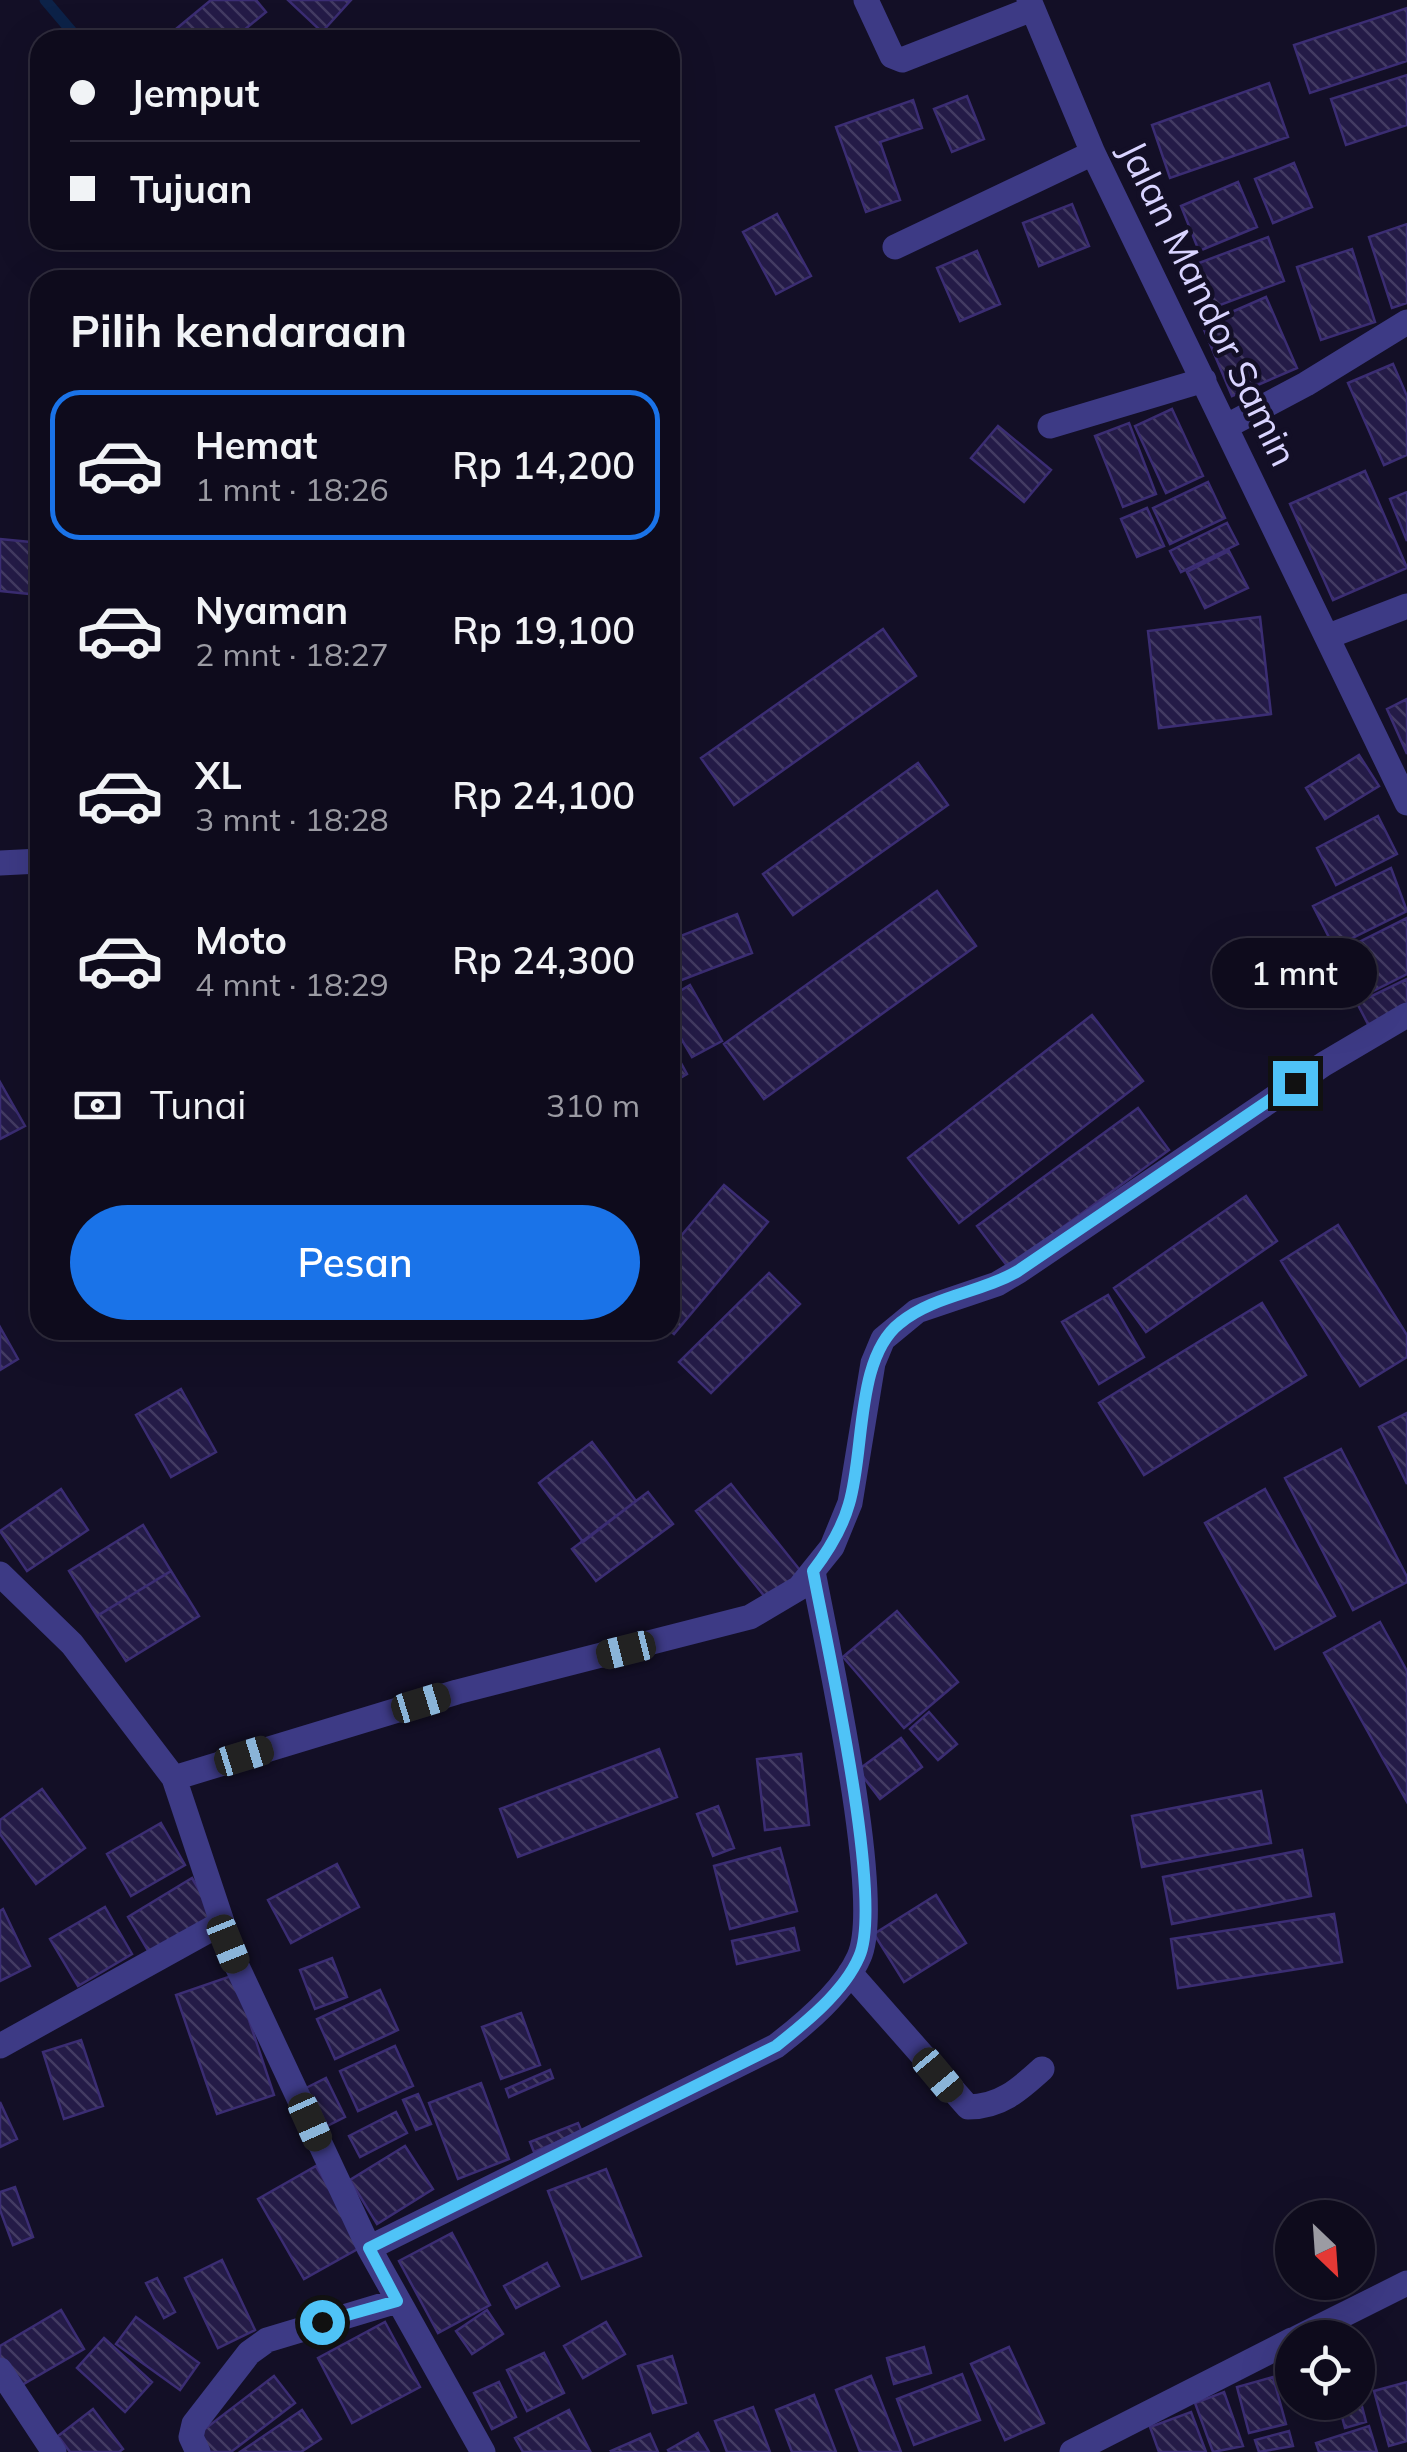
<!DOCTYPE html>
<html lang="id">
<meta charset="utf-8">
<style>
:root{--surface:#0e0b1c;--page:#1c1929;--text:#f1f3f6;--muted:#9b9ba3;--line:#2e2b3b;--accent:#1a73e8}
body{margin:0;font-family:Mulish,sans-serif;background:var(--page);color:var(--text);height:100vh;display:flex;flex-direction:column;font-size:38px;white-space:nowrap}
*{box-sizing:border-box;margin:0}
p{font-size:32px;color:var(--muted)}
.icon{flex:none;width:55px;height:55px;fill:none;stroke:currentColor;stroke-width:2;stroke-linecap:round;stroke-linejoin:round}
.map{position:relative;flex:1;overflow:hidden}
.details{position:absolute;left:30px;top:270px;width:650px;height:1070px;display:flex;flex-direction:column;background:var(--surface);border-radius:30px;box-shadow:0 10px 40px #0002,0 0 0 2px var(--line)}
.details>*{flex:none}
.banner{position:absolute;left:30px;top:30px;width:650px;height:220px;border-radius:30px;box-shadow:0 10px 40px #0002,0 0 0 2px var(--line);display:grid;align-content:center;height:220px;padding:0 40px;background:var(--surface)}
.needle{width:65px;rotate:155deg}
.fabs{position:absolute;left:1275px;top:2200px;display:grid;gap:20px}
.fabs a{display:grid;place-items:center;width:100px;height:100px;border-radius:50%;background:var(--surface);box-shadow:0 10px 40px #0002,0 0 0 2px var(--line);font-size:50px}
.end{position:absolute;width:45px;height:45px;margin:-22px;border:12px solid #4fc3f7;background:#111;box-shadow:0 0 0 5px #111}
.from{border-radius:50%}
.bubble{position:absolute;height:70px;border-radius:35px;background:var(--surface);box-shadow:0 10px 40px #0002,0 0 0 2px var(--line);font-size:32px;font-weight:600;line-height:70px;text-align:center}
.car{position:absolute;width:30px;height:60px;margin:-30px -15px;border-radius:12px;box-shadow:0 0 8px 2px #0007;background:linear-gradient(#222 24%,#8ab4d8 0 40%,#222 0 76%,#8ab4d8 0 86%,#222 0)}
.banner b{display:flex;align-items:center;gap:35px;height:95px;font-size:38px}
.banner b+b{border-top:2px solid var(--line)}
.banner i{width:25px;height:25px;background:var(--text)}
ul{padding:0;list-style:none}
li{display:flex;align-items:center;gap:30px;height:150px;margin:0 20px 15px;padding:0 20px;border:5px solid transparent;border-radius:30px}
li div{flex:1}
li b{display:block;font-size:38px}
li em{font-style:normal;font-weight:600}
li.active{border-color:var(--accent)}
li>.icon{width:90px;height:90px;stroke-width:1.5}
h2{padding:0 40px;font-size:45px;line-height:120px}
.pay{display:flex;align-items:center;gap:25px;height:110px;padding:0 40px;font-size:38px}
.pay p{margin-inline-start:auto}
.action{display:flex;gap:20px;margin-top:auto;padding:20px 40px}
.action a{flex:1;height:115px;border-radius:60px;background:var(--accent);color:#fff;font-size:40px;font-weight:600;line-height:115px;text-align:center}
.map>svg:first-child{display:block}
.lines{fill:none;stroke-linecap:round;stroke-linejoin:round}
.stream{stroke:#0c2248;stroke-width:11}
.building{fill:url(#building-back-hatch);stroke:#3b2d73;stroke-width:2.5}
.minor{stroke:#3d3a85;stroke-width:25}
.route{stroke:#4fc3f7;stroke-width:12}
.labels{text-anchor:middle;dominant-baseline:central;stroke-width:9;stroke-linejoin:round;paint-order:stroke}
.street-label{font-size:38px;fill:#d9d4ff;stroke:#130f26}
</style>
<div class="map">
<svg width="1407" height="2452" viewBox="0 0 1407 2452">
<defs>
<pattern id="building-back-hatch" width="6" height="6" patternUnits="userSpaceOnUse" patternTransform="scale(2.5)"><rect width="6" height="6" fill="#241b47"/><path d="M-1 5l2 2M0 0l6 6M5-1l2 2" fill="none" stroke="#433b63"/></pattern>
</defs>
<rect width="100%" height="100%" fill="#130f26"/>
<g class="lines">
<path class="stream" d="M45,0L79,40"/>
</g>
<path class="building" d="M211,0H256L266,12L232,40H175L170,34Z
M288,0H351L322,32Z
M1407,8V61L1310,93L1294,45Z
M1407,75V125L1346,145L1331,99Z
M1269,83L1288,137L1170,178L1152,125Z
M967,96L984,139L952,152L934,109Z
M913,100L922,128L880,142L900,200L866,212L836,127Z
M1294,163L1312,207L1273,223L1255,179Z
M1238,182L1257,227L1199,251L1181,206Z
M1072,204L1089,246L1039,266L1023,223Z
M777,214L811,276L776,294L743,232Z
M1407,224V303L1392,308L1369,237Z
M1268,237L1284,281L1215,307L1199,263Z
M1352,249L1375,322L1321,340L1297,267Z
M977,251L1000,304L960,321L937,268Z
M1266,297L1297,368L1232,396L1202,325Z
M1393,364L1407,396V455L1384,465L1348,383Z
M1172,409L1203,476L1166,493L1135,426Z
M1129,423L1156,494L1123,507L1095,436Z
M998,426L1051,470L1024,502L971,458Z
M1365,471L1407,568L1333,600L1290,504Z
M1208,482L1225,518L1170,544L1153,508Z
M1407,492V541L1390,499Z
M1147,508L1164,546L1137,557L1121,519Z
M1227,523L1238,544L1181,572L1170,551Z
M0,539L40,543V595L0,591Z
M1229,551L1248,588L1205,608L1187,572Z
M1260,617L1271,714L1159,728L1148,631Z
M883,629L916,676L734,805L701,758Z
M1407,699V754L1387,709Z
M1359,755L1379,786L1325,819L1306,788Z
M918,763L948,805L793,915L763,874Z
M1378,816L1397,854L1336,885L1317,848Z
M1391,868L1407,911L1334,947L1313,906Z
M937,891L976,946L764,1099L724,1044Z
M737,914L752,953L674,983L670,940Z
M1407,918V974L1363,996L1341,951Z
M1407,979V1008L1369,1026L1357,1003Z
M690,985L722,1041L692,1057L670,1020V997Z
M1092,1015L1143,1081L959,1223L908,1158Z
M670,1043L687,1074L670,1084Z
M0,1082L25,1126L0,1139Z
M1138,1108L1169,1150L1008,1267L977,1226Z
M724,1185L768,1222L674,1334L669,1330L670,1249Z
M1246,1196L1277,1241L1146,1332L1114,1288Z
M1338,1225L1407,1335V1357L1360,1386L1281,1261Z
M769,1273L800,1304L711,1393L679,1362Z
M1108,1295L1144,1357L1099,1384L1062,1322Z
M1262,1303L1306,1375L1144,1475L1099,1403Z
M0,1327L18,1359L0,1370Z
M181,1389L216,1452L171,1477L136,1415Z
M1407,1413V1484L1379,1427Z
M592,1442L636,1501L583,1542L539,1483Z
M1341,1449L1407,1577V1582L1353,1610L1285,1478Z
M731,1484L803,1574L769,1602L696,1511Z
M61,1489L88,1530L27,1571L0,1531Z
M1265,1489L1335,1616L1275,1649L1205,1523Z
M648,1492L673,1524L596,1581L572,1549Z
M143,1525L171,1571L97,1616L69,1571Z
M171,1571L199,1616L126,1661L97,1616Z
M897,1611L958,1682L904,1728L843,1657Z
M1380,1622L1407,1671V1802L1324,1653Z
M929,1712L957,1744L938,1760L910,1729Z
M901,1738L922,1767L880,1799L858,1770Z
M659,1749L677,1797L518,1857L500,1809Z
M801,1754L809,1825L765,1830L757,1759Z
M42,1789L85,1848L36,1884L0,1834V1820Z
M1261,1791L1271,1843L1142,1867L1132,1816Z
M718,1806L734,1848L713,1856L697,1814Z
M161,1823L185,1865L131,1896L107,1854Z
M780,1848L797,1911L730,1929L714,1866Z
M1302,1850L1311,1896L1172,1924L1163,1877Z
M337,1864L359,1907L291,1943L268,1900Z
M192,1878L214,1915L150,1954L128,1917Z
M936,1895L966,1943L904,1982L874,1934Z
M105,1907L132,1954L78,1986L50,1939Z
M3,1909L30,1966L0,1981V1911Z
M1334,1914L1342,1962L1178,1988L1171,1939Z
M794,1928L799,1950L737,1964L732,1941Z
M332,1958L347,1997L315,2009L300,1970Z
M234,1975L274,2095L217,2114L176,1995Z
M380,1990L398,2030L335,2059L317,2019Z
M521,2013L540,2065L501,2079L482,2027Z
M81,2040L103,2106L64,2119L43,2052Z
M395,2046L413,2086L358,2111L340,2071Z
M550,2070L553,2078L509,2097L506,2089Z
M326,2078L345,2117L325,2127L306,2088Z
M481,2083L509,2159L458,2179L429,2103Z
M418,2094L431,2124L416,2130L403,2100Z
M0,2102L17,2139L0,2147Z
M396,2112L407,2133L360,2157L349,2136Z
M578,2123L582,2132L534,2152L530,2142Z
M405,2146L433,2189L377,2224L350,2180Z
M316,2166L363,2246L304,2279L258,2199Z
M606,2169L641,2256L582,2279L548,2191Z
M15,2187L33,2237L13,2245L0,2210V2192Z
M452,2233L490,2305L438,2333L399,2261Z
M222,2260L255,2330L218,2348L185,2278Z
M547,2263L559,2286L516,2308L504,2286Z
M157,2278L175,2312L164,2318L146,2283Z
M61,2310L84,2349L15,2389L0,2362V2346Z
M487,2310L503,2334L472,2354L456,2331Z
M136,2317L199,2363L180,2390L116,2344Z
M385,2322L420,2387L352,2423L318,2358Z
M606,2322L625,2354L583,2378L564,2346Z
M104,2338L152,2382L125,2412L77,2368Z
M924,2347L931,2373L894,2384L887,2358Z
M1009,2347L1044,2423L1005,2440L971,2364Z
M544,2353L564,2393L527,2411L507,2370Z
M672,2356L686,2403L653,2413L638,2366Z
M962,2374L980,2420L914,2445L897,2399Z
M274,2376L295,2403L231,2452H210L197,2435Z
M871,2376L901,2452H860L836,2390Z
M1273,2377L1286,2424L1249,2433L1237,2387Z
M499,2382L516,2417L492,2429L474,2393Z
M1407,2382V2441L1389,2446L1374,2391Z
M1358,2391L1366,2422L1345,2428L1338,2402H1358Z
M1224,2392L1243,2446L1213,2452L1195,2403Z
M814,2395L836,2452H792L776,2410Z
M753,2407L770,2452H727L715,2421Z
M93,2409L123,2449L119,2452H70L58,2436Z
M302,2410L321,2439L301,2452H240Z
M569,2410L590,2451L523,2452L515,2438Z
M1191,2412L1206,2452H1159L1150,2427Z
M1369,2426L1377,2452H1319L1316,2443Z
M1289,2431L1293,2446L1259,2452L1255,2440Z
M698,2433L709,2452H669L668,2450Z
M650,2434L658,2452H612L611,2451Z"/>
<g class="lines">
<path class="minor" d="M866,0L892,56L902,60L1032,9
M1029,0L1093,153L1407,803
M895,247L1093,153
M1050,426L1204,380
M1227,426L1306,384L1407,322
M1329,636L1407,606
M0,863L40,861
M0,1574L72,1644L174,1778L236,1964L369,2248L483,2452
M174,1778L457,1692L750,1617L799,1588L832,1547L850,1503L873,1363L883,1339L917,1311L997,1284L1019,1271L1324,1064L1407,1015
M850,1973L968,2107C1000,2107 1019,2090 1042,2069
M0,2046L220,1924
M369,2248L776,2046C806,2023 844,1991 859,1957C885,1900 826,1643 813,1571
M1297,2338L1407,2283
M0,2370L54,2452
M198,2452L191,2437L194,2424L249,2353L267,2340L397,2301
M1072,2452L1292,2340"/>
</g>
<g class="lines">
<path class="route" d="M322,2322L397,2301L369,2248L776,2046C805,2023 844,1992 859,1957C885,1901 826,1642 813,1571C829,1550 842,1529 849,1504C865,1452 855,1358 900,1323C934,1295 981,1293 1018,1271L1295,1083"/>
</g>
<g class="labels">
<g class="street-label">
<text transform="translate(1209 303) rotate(64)">Jalan Mandor Samin</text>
</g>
</g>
</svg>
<div class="fabs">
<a><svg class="needle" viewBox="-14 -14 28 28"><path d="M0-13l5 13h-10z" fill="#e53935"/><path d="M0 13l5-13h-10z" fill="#9b9ba3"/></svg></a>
<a><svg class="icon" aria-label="locate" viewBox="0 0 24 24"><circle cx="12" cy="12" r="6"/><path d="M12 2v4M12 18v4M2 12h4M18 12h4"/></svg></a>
</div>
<i class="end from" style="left:322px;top:2322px"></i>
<i class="end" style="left:1295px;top:1083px"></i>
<div class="bubble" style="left:1212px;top:938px;width:165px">1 mnt</div>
<i class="car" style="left:626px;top:1650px;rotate:256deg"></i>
<i class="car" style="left:421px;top:1703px;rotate:73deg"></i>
<i class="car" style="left:244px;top:1756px;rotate:73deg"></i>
<i class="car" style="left:228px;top:1944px;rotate:158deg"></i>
<i class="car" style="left:938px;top:2075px;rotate:140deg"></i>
<i class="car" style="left:310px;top:2122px;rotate:156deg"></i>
<div class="banner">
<b><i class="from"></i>Jemput</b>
<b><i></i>Tujuan</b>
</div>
<section class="details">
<h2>Pilih kendaraan</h2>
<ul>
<li class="active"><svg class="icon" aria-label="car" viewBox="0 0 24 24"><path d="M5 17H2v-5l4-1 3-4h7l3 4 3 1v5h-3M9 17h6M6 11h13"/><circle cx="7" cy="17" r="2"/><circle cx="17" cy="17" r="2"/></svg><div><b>Hemat</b><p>1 mnt · 18:26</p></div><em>Rp 14,200</em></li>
<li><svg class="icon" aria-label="car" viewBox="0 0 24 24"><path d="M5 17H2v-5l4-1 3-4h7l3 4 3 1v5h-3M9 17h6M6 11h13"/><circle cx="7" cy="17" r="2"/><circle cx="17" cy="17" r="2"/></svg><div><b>Nyaman</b><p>2 mnt · 18:27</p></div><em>Rp 19,100</em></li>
<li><svg class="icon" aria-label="car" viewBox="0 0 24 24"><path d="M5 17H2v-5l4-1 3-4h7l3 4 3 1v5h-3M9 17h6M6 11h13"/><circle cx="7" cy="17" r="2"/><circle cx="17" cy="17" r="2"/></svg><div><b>XL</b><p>3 mnt · 18:28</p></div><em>Rp 24,100</em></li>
<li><svg class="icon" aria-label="car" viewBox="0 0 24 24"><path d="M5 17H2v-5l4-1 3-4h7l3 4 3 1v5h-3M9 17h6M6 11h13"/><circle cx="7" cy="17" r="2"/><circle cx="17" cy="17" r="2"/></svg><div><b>Moto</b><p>4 mnt · 18:29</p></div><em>Rp 24,300</em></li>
</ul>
<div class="pay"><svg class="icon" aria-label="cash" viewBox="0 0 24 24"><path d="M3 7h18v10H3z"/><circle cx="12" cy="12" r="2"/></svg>Tunai<p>310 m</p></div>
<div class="action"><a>Pesan</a></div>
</section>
</div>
